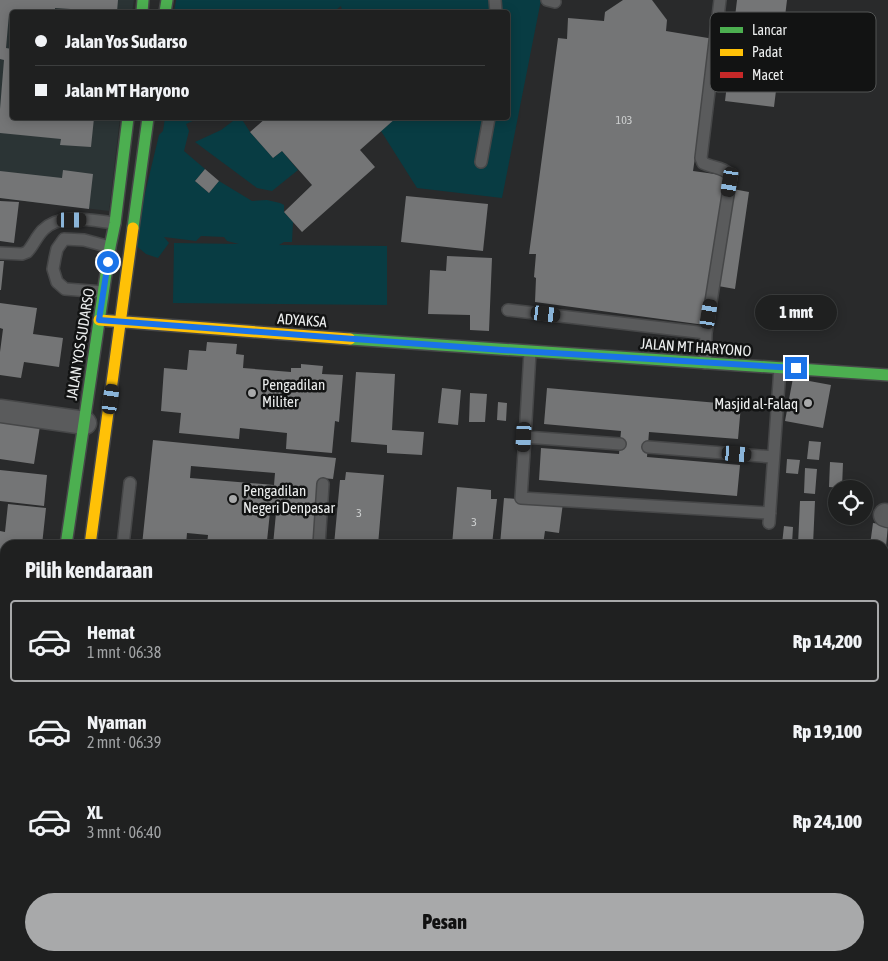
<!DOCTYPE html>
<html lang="id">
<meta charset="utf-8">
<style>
:root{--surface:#1f2020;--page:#2c2d2d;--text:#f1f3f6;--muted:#a1a3a5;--line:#3c3e3e;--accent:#a8a9aa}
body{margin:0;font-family:"Asap Condensed",sans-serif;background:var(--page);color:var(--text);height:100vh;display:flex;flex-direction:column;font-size:19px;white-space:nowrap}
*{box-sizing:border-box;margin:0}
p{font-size:16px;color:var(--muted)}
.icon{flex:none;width:28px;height:28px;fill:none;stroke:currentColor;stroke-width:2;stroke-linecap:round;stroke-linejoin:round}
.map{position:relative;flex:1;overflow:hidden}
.panel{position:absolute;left:0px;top:540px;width:889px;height:421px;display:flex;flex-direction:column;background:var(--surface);border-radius:15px 15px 0 0;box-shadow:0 2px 12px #0003,0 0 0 1px var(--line)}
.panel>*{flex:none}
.banner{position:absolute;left:10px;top:10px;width:500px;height:110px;border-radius:5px;box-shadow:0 2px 12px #0003,0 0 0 1px var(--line);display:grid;align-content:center;height:110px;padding:0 25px;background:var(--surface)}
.buttons{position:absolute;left:828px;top:480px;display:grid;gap:10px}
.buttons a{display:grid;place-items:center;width:45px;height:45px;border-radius:50%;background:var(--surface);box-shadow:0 2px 12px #0003,0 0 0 1px var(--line);font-size:25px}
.end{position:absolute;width:22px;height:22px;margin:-11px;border:6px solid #1a73e8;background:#fff;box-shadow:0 0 0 2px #fff}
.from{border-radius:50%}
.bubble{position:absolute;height:35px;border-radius:18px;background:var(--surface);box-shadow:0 2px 12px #0003,0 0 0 1px var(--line);font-size:16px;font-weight:800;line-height:35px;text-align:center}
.car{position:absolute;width:15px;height:30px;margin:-15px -8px;border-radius:6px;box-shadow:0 0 4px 1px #0007;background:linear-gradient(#222 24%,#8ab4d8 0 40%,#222 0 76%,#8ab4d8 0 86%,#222 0)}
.banner b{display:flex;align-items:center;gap:18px;height:48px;font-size:19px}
.banner b+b{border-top:1px solid var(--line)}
.banner i{width:12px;height:12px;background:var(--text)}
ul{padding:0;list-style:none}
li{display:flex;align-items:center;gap:15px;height:82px;margin:0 10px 8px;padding:0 15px;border:2px solid transparent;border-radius:5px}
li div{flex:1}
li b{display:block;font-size:19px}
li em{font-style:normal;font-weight:800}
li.selected{border-color:var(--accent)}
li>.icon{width:45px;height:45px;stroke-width:1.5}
h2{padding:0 25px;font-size:22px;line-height:60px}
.primary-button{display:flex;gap:10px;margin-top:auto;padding:10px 25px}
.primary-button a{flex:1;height:58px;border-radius:30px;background:var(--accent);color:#111;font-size:20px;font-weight:800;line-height:58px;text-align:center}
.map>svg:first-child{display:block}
.built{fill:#2b3435}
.green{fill:#083c43}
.building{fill:#747576;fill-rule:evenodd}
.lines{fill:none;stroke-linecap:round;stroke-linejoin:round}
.lane-casing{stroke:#464748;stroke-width:14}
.street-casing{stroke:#464748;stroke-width:25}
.fast-casing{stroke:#464748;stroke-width:14}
.slow-casing{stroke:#464748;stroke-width:14}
.jam-casing{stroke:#464748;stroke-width:14}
.lane{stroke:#5a5b5c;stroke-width:11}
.street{stroke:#5a5b5c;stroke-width:22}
.fast{stroke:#4caf50;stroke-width:11}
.slow{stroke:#ffc107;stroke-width:11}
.jam{stroke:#c62828;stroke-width:11}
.route{stroke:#1a73e8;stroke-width:6}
.poi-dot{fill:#a8a9aa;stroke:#121313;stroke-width:2}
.labels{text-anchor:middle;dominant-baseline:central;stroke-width:5;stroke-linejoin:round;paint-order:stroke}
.number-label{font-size:12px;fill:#ced0d0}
.street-label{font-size:15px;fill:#eceeee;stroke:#121313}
.poi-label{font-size:15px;fill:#eceeee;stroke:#121313;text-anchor:start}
.key{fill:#121313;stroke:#535555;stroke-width:1}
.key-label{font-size:14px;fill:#eceeee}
</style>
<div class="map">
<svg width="888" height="961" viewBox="0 0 888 961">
<rect width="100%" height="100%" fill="#292a2b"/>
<path class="built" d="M0,0H134L132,12H12V118H120L109,211L0,198Z"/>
<path class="green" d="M176,0H541L502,198L417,188L381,131L396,118H508V12H349L342,10L341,6L333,12H174Z
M165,118H199L186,124L189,131L184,151L205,169L195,181L209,193L219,181L252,201L267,200L280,203L284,205V212L293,222L292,242H284L279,245L387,246V305L173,303L174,243L239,244L227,241L224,237L201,236L196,241L164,237L169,243L158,258L146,254L133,243L159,135L163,131Z
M237,118H241L250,132L273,158L282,151L298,170L272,191L257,188L195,142L221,130Z
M888,670V722L884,721V673Z
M186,956H505L504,961H186Z"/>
<path class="building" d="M0,0H118L117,12L55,8V12H12V15L9,14L6,48L12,49V118H94L91,147L60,145L61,139L0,133V109L4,60L0,59Z
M623,0H652L667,20L666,31L714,39L708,70L693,171L729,176L705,325L535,302L536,278L534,277L536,254H529L558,38L567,39L568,18L604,21L605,12Z
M737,0H787L774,107L725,101Z
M266,118H396L360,150L375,167L302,232L284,212L312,185L282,151L273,158L250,132Z
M205,169L219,181L209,193L195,181Z
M63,170L93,174L89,209L0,198V171L62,178Z
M733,189L749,192L735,289L718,286Z
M406,196L488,204L483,251L401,242Z
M0,201L19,202L14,243L0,241Z
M447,256L492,258L489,331L470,330V315L428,314L430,270L446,271Z
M0,261H4L1,290H0Z
M0,303L37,308L33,334L63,338L59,367L24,362L21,378L0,375V352L3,329L0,328Z
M207,342L237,344L236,354L244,355L243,368L291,372V368H301V364L323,366L322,374L343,375L339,422L335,421L332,453L286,449L287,433L240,428L239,439L179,433L181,413L161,411L164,368L187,370L189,350L206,351Z
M356,372L395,374L392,430L424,432L422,455L387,453V445L351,442Z
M793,378L831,385L823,428L785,421Z
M442,388L461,390L458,425L438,423Z
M547,388L741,405L738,439L649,432L647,457L740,465L737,496L539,480L541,448L619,454L621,431L544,424Z
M470,393L487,394L485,422H469Z
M498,402L507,403L506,421L497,420Z
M0,420L40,426L34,464L0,459Z
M153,440L336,458L333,479L322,478L314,545H273L276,513L270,512L267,541L250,540L249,545H207L208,535L187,533L186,545H142ZM191,466L275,473L274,485L190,478Z
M809,441L821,442L819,460L807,459Z
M787,459L800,460L798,474L786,473Z
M830,462L843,463L842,488L829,487Z
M805,468L817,469L815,494L804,493Z
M0,470L47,475L44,506L0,501Z
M346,472L384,475L378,545H334L340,480H345Z
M457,487L491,490V499H497L492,545H452Z
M504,498L563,503L559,533L545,531L543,545H500Z
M800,501H815L813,545H798Z
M8,504L46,508L42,545H5V569L0,568V531L5,532Z
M873,523L888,525L885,558L884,545H870Z
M784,526L793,527L792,544H782Z
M887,580H888V647L884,646V603Z
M0,780H5V826H0Z
M65,956H94L93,961H65Z
M113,956H142V961H113Z
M544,956H553V961H544Z
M590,956H604V961H590Z
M689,956H702V961H689Z
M745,956H760V961H745Z
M781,956H794V961H780Z
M838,956H854L853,961H837Z
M636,957V961H623L622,958Z"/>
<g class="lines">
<defs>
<path id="lane" d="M495,0L496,12
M547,0L555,2
M481,162L489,118
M0,253L22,254L27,252C33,246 36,237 43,230C60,212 94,221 115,223
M103,292L65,289L57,282L53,269L55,258L57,249L64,239L84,240L110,247
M508,310L706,333L705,363
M706,333L731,176C724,167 713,168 703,163L701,158L720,0
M530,352L525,437L620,444
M525,437L521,498L770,513
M648,447L773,457
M769,523L780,368
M123,545L130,483
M319,545L323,484
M103,961V956
M165,961L166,956"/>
<path id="street" d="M0,411L85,423
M885,515L888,516
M0,846L5,847
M31,961L32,956
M531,961V956
M724,961V956
M876,961V956"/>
<path id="fast" d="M142,12L143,0
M165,12L167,0
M133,228L148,118
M350,339L888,375
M66,545L110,247L115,223L128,118
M884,745L888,746
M884,780L888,781"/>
<path id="slow" d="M99,320L350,339
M90,545L133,228"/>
<path id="jam" d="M0,661H5
M0,697L5,698"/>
</defs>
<use href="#lane" class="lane-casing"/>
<use href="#street" class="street-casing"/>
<use href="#fast" class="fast-casing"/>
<use href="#slow" class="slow-casing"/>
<use href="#jam" class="jam-casing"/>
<use href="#lane" class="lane"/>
<use href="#street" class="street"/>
<use href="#fast" class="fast"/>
<use href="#slow" class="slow"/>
<use href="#jam" class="jam"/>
</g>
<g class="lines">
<path class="route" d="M108,262L99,320L502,350L796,368"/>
</g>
<g class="poi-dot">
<circle cx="252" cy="393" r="5"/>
<circle cx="808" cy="403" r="5"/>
<circle cx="233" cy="499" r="5"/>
</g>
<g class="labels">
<g class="number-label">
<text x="624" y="120">103</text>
<text x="359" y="513">3</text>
<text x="474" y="522">3</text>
</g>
<g class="street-label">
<text transform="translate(302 320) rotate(4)">ADYAKSA</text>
<text transform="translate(80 344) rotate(-81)">JALAN YOS SUDARSO</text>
<text transform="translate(696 347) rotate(4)">JALAN MT HARYONO</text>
</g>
<g class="poi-label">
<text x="262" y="384">Pengadilan<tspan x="262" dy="17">Militer</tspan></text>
<text x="798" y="403" text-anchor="end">Masjid al-Falaq</text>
<text x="243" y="490">Pengadilan<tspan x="243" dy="17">Negeri Denpasar</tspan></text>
</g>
</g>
<rect x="710" y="12" width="166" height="80" rx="8" class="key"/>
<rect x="720" y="27" width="23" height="6" fill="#4caf50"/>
<rect x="720" y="49" width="23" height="7" fill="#ffc107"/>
<rect x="720" y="72" width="23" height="6" fill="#c62828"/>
<g class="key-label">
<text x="752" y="35">Lancar</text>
<text x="752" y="57">Padat</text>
<text x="752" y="80">Macet</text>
</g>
</svg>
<div class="buttons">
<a><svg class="icon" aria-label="locate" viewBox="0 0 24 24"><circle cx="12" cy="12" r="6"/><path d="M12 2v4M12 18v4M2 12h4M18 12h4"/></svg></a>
</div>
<i class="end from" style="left:108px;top:262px"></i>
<i class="end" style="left:796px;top:368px"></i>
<div class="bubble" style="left:755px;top:295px;width:82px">1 mnt</div>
<i class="car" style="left:730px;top:182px;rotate:189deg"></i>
<i class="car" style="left:72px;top:220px;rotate:90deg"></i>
<i class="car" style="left:546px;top:314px;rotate:97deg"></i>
<i class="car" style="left:709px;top:314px;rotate:9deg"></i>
<i class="car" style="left:111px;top:399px;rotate:8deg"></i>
<i class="car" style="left:524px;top:437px;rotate:183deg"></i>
<i class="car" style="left:737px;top:454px;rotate:95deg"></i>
<div class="banner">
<b><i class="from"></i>Jalan Yos Sudarso</b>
<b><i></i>Jalan MT Haryono</b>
</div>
<section class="panel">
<h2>Pilih kendaraan</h2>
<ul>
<li class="selected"><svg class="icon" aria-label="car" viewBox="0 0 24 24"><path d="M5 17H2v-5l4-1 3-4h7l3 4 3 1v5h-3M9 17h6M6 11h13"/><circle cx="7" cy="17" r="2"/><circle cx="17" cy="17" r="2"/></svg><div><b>Hemat</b><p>1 mnt · 06:38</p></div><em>Rp 14,200</em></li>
<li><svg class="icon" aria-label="car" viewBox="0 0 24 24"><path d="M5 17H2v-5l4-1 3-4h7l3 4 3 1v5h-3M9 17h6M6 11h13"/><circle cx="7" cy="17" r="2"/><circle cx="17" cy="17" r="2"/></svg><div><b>Nyaman</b><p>2 mnt · 06:39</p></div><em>Rp 19,100</em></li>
<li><svg class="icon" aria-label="car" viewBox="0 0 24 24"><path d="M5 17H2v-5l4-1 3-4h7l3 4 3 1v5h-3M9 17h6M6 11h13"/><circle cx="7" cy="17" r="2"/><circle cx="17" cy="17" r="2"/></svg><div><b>XL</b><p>3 mnt · 06:40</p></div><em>Rp 24,100</em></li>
</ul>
<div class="primary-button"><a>Pesan</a></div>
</section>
</div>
